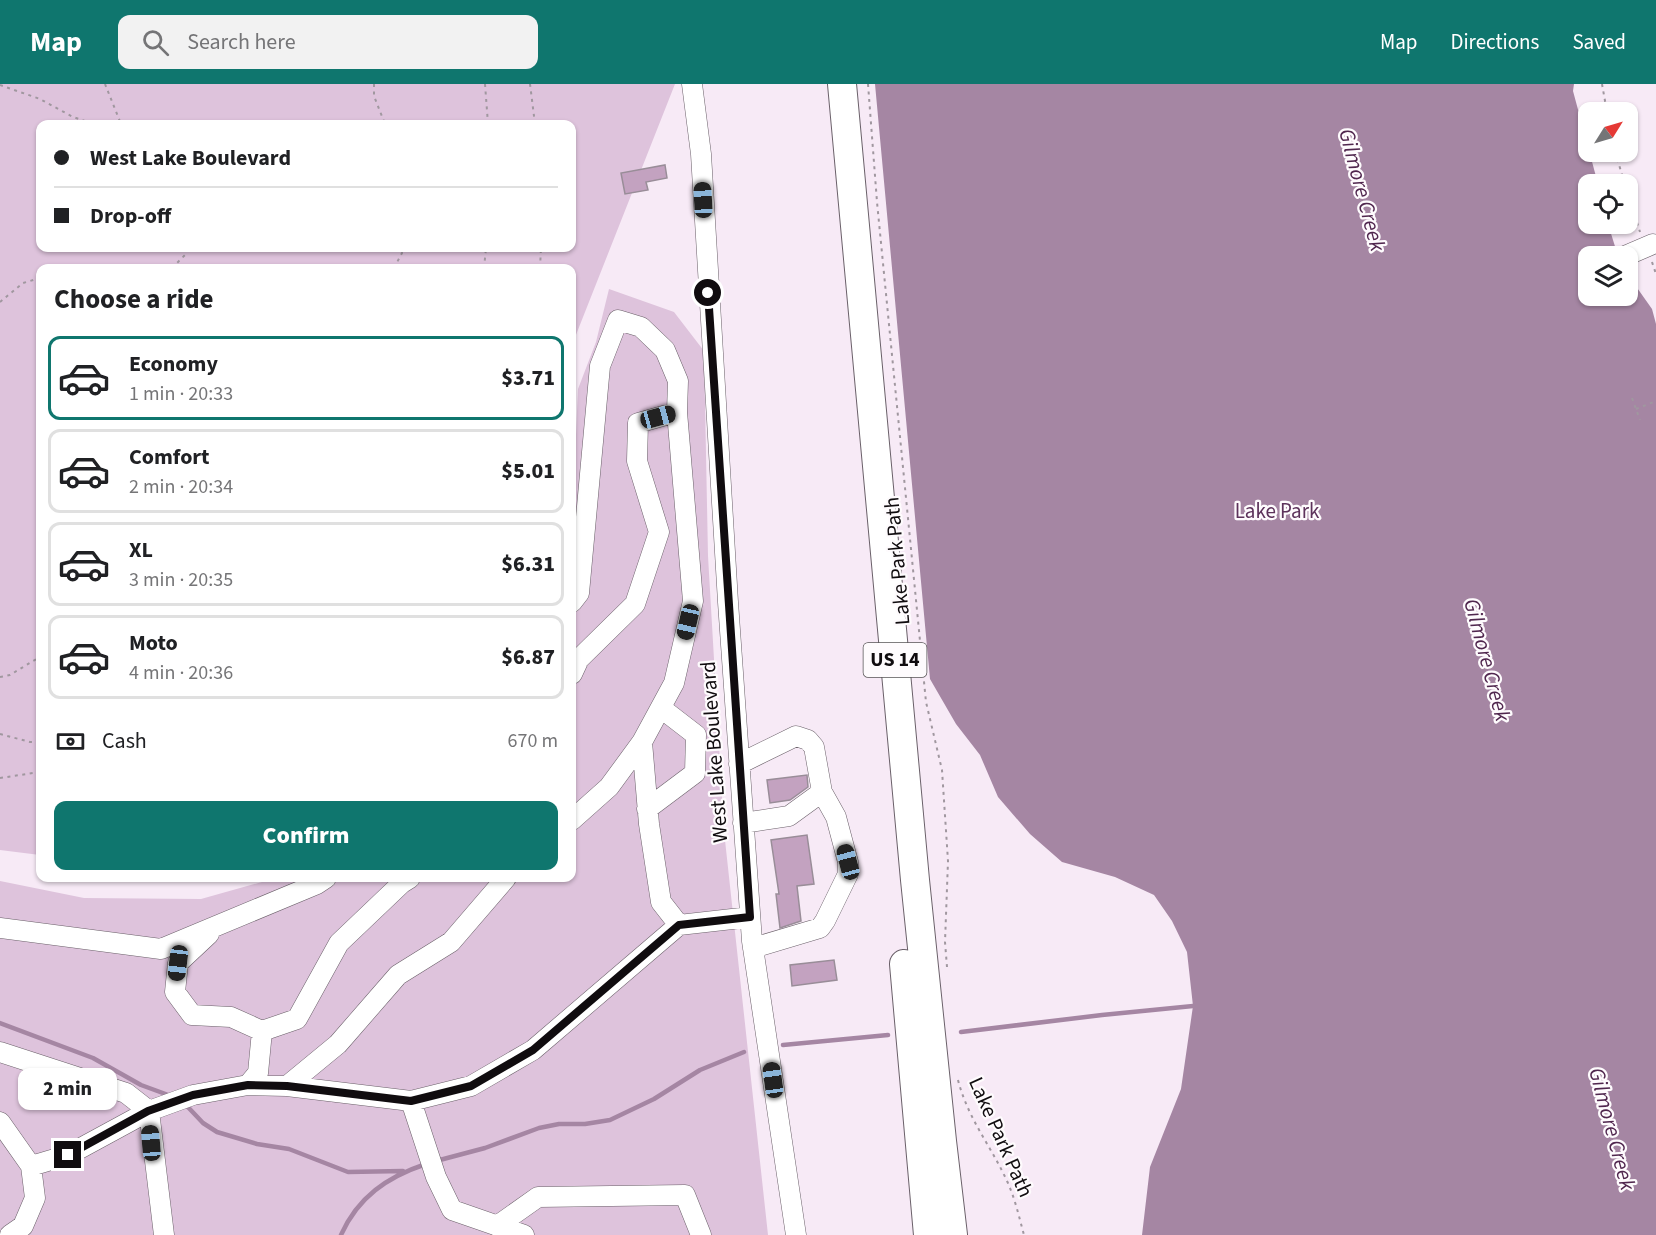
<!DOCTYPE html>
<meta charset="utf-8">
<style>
:root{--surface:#fff;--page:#f2f2f2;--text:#202124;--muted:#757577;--line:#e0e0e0;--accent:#0f766e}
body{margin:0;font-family:"Source Sans 3",sans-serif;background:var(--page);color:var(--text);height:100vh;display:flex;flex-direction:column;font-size:22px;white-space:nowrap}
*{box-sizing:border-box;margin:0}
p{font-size:20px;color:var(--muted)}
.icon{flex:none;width:33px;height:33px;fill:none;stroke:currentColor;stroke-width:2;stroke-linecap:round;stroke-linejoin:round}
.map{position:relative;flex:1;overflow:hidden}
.drawer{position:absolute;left:36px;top:180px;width:540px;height:618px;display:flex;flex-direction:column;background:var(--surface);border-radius:12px;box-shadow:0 2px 4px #0004}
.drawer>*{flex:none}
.top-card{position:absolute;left:36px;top:36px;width:540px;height:132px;border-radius:12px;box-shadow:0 2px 4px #0004;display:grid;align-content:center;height:132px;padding:0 18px;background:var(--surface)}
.needle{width:39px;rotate:53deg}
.buttons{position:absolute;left:1578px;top:18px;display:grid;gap:12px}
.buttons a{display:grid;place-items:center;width:60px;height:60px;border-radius:12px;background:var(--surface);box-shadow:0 2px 4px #0004;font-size:30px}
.end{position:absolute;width:27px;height:27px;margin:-14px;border:8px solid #100c0f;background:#fff;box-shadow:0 0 0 3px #fff}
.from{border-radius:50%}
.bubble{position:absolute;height:42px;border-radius:12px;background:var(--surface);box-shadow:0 2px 4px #0004;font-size:20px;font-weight:800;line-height:42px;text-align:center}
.car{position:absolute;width:18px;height:36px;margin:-18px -9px;border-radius:8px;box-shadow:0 0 4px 2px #0007;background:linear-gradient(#222 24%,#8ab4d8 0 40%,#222 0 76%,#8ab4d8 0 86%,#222 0)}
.top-card b{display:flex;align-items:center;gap:21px;height:57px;font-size:22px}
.top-card b+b{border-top:2px solid var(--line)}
.top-card i{width:15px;height:15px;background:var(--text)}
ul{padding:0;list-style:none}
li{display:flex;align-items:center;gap:18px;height:84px;margin:0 12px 9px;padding:0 6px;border:3px solid var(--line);border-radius:12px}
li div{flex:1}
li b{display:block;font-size:22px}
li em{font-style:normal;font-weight:800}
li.selected{border-color:var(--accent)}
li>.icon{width:54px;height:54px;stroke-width:1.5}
h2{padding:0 18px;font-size:27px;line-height:72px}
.pay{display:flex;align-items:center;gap:15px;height:66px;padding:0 18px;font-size:22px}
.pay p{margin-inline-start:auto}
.primary-button{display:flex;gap:12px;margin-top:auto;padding:12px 18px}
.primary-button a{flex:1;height:69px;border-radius:12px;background:var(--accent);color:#fff;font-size:24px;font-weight:800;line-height:69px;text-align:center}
header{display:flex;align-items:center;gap:36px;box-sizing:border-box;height:84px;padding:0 30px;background:var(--accent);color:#fff}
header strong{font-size:28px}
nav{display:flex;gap:33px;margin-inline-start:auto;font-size:21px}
.search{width:420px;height:54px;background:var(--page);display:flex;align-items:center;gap:15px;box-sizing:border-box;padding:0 21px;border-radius:12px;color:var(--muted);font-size:22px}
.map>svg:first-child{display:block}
.green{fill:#dec3dc;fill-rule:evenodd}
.water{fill:#a586a3}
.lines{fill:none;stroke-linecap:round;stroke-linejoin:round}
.stream{stroke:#a586a3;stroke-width:4.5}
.building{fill:#c3a2c0;stroke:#998d98;stroke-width:1.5}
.minor-casing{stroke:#6a6069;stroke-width:21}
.highway-casing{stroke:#6a6069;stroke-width:30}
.path{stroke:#a0979f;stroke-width:2;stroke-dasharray:3 4.5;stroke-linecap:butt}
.minor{stroke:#fff;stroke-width:20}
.highway{stroke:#fff;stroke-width:28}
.route{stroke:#100c0f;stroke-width:8}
.labels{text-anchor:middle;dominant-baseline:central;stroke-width:4.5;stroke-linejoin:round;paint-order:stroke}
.shield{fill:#fefbfd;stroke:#575456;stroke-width:1.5}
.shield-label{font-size:20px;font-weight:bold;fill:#100c0f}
.park-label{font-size:21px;fill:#5d325b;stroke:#fefbfd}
.street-label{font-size:21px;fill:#100c0f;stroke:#fefbfd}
.water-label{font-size:22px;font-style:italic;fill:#50264e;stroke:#fefbfd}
</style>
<header>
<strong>Map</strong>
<div class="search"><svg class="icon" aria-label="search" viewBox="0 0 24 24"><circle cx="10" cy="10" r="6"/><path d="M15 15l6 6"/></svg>Search here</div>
<nav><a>Map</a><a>Directions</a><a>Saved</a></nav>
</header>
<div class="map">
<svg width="1656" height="1151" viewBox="0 0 1656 1151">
<rect width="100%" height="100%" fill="#f7eaf6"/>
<path class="green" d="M0,0H675L572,261V184H40V771L0,766ZM40,40H572V164H40Z
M609,205L674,228L704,267L708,472L724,747L768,1151H0V797L84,814L201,815L276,794H572V442L578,305L596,258Z"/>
<path class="water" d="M875,0H1574L1573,7L1598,100H1588V140H1608L1618,172H1588V212H1628V191L1652,225L1656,240V1151H1142L1150,1083L1181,1005L1193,922L1187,868L1172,837L1154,811L1115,793L1062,778L1030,750L998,713L980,671L956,640L930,595Z"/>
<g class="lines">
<path class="stream" d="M0,939L93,974L141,1001L171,1012
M961,948L1102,931L1193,922
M783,961L888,951
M186,1021L203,1039L217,1048L257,1060L289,1065L348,1088L403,1087
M436,1077L485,1064L539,1044L559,1040H585L610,1036L654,1015L700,986L744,968
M341,1151C358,1113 387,1093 426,1080"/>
</g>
<path class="building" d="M665,81L667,94L646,98L648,106L625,110L621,89Z
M807,691L808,703L790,716L770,719L767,696Z
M807,751L814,800L797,802L801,837L780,844L776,810H779L771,756Z
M834,876L837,896L792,902L790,881Z"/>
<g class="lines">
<defs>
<path id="minor" d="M692,0L701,70L728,518L752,857L796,1151
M1625,172L1653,160
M572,518L579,509L600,282L618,236L641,243L665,266L678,297L677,328L693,517L674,599L642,658L649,740L661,818L679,841
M572,590L579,575L635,520L659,448L637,377L638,339L677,328
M739,680L796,652L808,656L814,663L822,708L836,733L848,778V790L825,837L820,844L753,864
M647,725L695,689L696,651L661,624
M572,736L609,703L642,658
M743,739L789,732L822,708
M0,844L161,865L317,800L326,794
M209,850L178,879L175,908L192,931L231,933L262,947L258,989L248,1001
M262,947L297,935L339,859L402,799L410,794
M0,968L126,1009L149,1027L164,1151
M287,1002L338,960L398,891L451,858L506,794
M411,1017L436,1093L452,1126L524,1151
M0,1038L31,1082L35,1114L23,1142L10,1151
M31,1082L68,1071L149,1027L193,1011L248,1001L287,1002L411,1017L471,1002L533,966L679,841L750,833
M497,1142L538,1113L685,1111L701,1151"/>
<path id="highway" d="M842,0L915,796L942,1057L953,1151
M904,880L928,1151"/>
</defs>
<use href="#minor" class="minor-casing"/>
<use href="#highway" class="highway-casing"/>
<path class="path" d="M105,0L121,40
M374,0V12L385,40
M485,0L488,40
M530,0L535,40
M868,0L877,118L926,618L942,686L948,777L945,858L947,883
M1602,0L1607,28
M0,1L40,15L73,33L94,40
M1615,68L1625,100
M1628,110L1640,148
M1652,178L1656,190
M172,184L185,171L187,164
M394,184L402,169L400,164
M484,184L486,164
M540,184L541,164
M0,218L23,199L40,194
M1632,314L1640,336
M1636,325L1656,317
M0,593L10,591L38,574L40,570
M0,650L30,658H40
M0,694L40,688
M958,996C968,1035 991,1062 1007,1097C1015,1114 1019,1133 1024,1151"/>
<use href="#minor" class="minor"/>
<use href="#highway" class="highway"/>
</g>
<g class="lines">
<path class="route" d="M68,1071L148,1027L193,1011L248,1001L287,1002L411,1017L471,1002L533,966L679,841L750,833L708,209"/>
</g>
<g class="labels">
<rect class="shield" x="863.5" y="559" width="63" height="34" rx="4.5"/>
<g class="shield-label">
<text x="895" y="576">US 14</text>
</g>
<g class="park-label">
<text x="1277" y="427">Lake Park</text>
</g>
<g class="street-label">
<text transform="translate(897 477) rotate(-95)">Lake Park Path</text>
<text transform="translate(714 668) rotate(-94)">West Lake Boulevard</text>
<text transform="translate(1001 1053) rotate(66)">Lake Park Path</text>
</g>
<g class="water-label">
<text transform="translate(1362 106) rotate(75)">Gilmore Creek</text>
<text transform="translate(1487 576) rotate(75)">Gilmore Creek</text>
<text transform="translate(1612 1045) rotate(75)">Gilmore Creek</text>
</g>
</g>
</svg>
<div class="buttons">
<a><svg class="needle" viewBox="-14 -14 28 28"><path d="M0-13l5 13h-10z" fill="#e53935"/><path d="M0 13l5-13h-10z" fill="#757577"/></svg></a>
<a><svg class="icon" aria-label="locate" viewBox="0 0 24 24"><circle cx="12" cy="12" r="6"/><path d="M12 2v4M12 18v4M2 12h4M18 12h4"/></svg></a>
<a><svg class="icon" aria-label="layers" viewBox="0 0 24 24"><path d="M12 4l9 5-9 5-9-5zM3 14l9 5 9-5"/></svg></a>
</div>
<i class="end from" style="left:708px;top:209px"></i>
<i class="end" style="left:68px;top:1071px"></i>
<div class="bubble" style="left:18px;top:984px;width:99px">2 min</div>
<i class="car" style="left:703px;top:116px;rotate:357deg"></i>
<i class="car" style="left:658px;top:333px;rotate:75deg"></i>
<i class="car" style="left:688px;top:538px;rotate:193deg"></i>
<i class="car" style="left:848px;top:778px;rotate:345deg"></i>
<i class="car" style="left:178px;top:879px;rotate:187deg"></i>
<i class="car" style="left:773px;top:996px;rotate:352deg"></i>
<i class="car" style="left:151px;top:1059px;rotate:355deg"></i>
<div class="top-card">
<b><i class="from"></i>West Lake Boulevard</b>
<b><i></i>Drop-off</b>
</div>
<section class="drawer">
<h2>Choose a ride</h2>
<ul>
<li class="selected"><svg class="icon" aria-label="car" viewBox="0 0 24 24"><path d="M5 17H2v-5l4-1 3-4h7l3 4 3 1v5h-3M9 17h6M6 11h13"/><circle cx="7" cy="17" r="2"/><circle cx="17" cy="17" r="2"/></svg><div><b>Economy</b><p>1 min · 20:33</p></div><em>$3.71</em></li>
<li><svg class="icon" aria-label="car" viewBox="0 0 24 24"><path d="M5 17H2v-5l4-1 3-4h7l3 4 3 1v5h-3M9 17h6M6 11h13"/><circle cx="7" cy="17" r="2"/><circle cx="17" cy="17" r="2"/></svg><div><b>Comfort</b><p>2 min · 20:34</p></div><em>$5.01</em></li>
<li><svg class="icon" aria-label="car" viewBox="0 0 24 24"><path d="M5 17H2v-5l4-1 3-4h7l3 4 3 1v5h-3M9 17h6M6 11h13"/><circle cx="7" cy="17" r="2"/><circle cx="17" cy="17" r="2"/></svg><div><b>XL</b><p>3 min · 20:35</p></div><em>$6.31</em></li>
<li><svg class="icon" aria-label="car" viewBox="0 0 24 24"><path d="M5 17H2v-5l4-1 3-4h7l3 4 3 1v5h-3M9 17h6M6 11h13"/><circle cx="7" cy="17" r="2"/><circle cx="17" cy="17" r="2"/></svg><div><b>Moto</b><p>4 min · 20:36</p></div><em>$6.87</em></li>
</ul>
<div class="pay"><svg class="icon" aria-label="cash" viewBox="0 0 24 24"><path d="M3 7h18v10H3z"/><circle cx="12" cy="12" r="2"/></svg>Cash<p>670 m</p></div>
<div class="primary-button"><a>Confirm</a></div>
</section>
</div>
